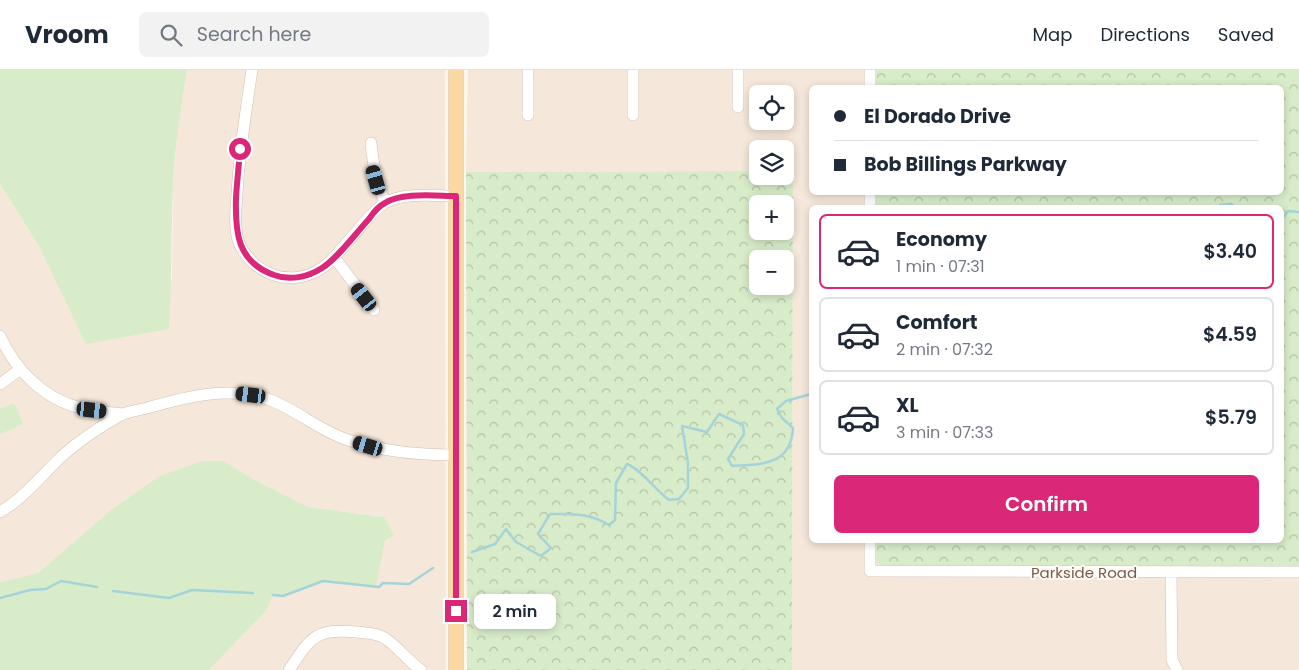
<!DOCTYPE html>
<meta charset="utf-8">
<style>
:root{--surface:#fff;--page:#f2f2f3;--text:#1f2937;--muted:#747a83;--line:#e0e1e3;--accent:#db2777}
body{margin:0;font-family:Poppins,sans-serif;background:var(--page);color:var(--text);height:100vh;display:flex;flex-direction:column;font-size:19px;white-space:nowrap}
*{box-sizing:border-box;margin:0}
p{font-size:16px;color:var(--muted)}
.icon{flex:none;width:28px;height:28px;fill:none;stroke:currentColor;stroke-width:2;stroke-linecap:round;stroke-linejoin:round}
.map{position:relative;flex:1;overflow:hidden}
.panel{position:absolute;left:809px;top:135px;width:475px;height:338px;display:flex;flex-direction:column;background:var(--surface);border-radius:8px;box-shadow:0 2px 8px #0003}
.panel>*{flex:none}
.hud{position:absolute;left:809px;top:15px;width:475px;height:110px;border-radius:8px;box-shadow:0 2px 8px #0003;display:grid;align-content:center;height:110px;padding:0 25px;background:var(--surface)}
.fabs{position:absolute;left:749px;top:15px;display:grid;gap:10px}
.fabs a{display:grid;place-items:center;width:45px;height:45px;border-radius:8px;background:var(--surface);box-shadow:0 2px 8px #0003;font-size:25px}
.end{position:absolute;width:22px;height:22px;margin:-11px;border:6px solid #db2777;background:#fff;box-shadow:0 0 0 2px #fff}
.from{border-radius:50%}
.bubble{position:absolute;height:35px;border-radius:8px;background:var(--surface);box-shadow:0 2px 8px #0003;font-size:16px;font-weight:600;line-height:35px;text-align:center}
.car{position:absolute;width:15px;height:30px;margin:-15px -8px;border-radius:6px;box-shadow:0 0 4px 1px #0007;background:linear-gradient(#222 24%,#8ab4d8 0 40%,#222 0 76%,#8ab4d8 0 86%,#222 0)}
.hud b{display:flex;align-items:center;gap:18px;height:48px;font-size:19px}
.hud b+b{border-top:1px solid var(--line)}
.hud i{width:12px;height:12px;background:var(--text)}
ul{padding:9px 0 0;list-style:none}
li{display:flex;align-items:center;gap:15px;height:75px;margin:0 10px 8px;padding:0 15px;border:2px solid var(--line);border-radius:8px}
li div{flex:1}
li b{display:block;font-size:19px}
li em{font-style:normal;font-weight:600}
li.on{border-color:var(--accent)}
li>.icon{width:45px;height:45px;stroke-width:1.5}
.action{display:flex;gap:10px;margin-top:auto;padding:10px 25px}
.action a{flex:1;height:58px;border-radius:8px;background:var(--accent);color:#fff;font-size:20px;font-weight:600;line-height:58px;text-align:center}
header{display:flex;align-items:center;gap:30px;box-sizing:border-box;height:70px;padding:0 25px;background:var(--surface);border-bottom:1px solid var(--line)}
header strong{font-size:24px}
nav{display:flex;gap:28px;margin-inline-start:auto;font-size:18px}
.search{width:350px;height:45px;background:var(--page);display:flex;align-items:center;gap:12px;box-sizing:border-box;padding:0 18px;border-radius:8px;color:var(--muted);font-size:19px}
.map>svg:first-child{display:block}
.residential{fill:#f5e8da;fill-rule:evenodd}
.grass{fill:#d8ecc9}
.park{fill:url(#park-crowns);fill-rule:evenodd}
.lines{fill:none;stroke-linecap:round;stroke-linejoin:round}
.stream{stroke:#a5d3da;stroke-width:2.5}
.minor-casing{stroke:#d1beb0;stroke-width:12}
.major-casing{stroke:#dad1cd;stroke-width:16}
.minor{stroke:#fff;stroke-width:11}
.major{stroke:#fbd9a5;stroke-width:15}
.route{stroke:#db2777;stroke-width:6}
.labels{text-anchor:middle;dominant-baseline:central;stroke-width:4;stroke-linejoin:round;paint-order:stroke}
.street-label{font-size:15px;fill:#7a5c4d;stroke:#fffaf3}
</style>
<header>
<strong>Vroom</strong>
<div class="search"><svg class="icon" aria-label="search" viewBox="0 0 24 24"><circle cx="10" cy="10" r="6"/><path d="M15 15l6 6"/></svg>Search here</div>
<nav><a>Map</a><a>Directions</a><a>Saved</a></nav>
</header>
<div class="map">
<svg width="1299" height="600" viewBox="0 0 1299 600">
<defs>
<pattern id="park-crowns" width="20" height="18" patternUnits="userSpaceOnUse" patternTransform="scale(1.25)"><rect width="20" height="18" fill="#d8ecc9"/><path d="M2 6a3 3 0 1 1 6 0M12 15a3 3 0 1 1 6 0" fill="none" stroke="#b4c2a5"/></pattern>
</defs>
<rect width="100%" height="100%" fill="#fdf6ec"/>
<path class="residential" d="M187,0H445L446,600H209L266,541L273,525L283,526L323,511L376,516L384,447L308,437L255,410L224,391L111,440L38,503L0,512V114L40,178L172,210L173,115L177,64Z
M468,0H1299V600H792L793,101H785V79H758L757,101L466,102ZM811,18H1281V122H811ZM758,24H785V51H758ZM811,138H1281V470H811Z"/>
<path class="grass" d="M0,0H187C181,38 175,75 173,114C171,162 172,211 169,259L86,274L40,178L0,114Z
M14,333L23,354L0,364V339Z
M202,391H224L255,410L308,437L384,447L394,466L385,470L376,516L323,511L283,526L273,525L266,541L209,600H0V512L38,503L111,440L160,406Z"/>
<path class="park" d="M874,0H1299V497L883,496C872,491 875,480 874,470H1281V138H874V123L1281,122V18H874Z
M757,101L758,106H785V101H793L792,600H467L466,102ZM758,134H785V161H758ZM758,189H785V216H758Z"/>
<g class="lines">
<path class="stream" d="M1219,138L1220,135L1231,134L1237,138
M1281,151L1288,141L1299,142
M472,482L495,474L506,459L516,472L541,486L551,478L538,464L550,444C573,444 589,443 609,455L615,450L616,413L627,394C642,400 655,420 669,430L679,429L688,418V393L682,356L707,362L719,344L743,355L744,364L728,389L732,396C761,394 791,396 793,358L782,348L777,339L786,331L811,324
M113,521L169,528L192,520L253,523
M273,525L283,526L323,511L379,517L383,513L409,514L433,498
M0,528L30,520L46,519L61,511L97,517"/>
<defs>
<path id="minor" d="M252,0C246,41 239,83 237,124C236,139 234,155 238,170C243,185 256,198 271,204C288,211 307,208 322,198C333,191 342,178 351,168C361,157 372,141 385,133C402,122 436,126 456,126
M870,0V18
M738,37V0
M528,45V0
M633,45V0
M371,73C373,94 376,113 385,132
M870,122V138
M334,187L374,240
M0,266C16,300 43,329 81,338C95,342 109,342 123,344
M0,314L19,300
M0,442C24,428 42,405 62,386C79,371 101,356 121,345C129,341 139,340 147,338C185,327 231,315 270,330C297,340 320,361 348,370C383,382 419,385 456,385
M870,470V501L1299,502
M1171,502L1172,590L1177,600
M289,600C311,567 315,558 357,562C367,563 378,563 386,569C399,578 408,591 421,600"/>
<path id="major" d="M456,0V600"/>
</defs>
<use href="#minor" class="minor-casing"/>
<use href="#major" class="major-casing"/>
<use href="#minor" class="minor"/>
<use href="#major" class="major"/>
</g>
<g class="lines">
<path class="route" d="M240,79C239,95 237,111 236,128C235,162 237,192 274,205C290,211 308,207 322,198C339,187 355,164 369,149C373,143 379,136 385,133C402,122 436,126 456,126V541"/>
</g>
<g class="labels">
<g class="street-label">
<text x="1084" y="502">Parkside Road</text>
</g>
</g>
</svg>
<div class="fabs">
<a><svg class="icon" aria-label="locate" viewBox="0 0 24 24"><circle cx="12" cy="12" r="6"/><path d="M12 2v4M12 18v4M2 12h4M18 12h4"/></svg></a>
<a><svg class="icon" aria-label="layers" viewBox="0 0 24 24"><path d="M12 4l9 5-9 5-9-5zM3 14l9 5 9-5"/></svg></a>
<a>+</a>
<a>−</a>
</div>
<i class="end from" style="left:240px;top:79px"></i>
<i class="end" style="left:456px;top:541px"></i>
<div class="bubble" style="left:474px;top:524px;width:82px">2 min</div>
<i class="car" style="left:376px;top:110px;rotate:344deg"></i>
<i class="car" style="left:364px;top:227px;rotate:322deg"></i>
<i class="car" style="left:251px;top:325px;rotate:277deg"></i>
<i class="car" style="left:92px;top:340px;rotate:96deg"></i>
<i class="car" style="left:368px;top:376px;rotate:287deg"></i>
<div class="hud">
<b><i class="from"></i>El Dorado Drive</b>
<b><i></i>Bob Billings Parkway</b>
</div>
<section class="panel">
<ul>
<li class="on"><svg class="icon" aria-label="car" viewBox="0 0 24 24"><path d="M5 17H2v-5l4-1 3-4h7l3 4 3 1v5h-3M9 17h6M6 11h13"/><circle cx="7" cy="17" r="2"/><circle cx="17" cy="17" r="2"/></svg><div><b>Economy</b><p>1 min · 07:31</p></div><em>$3.40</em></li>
<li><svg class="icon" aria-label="car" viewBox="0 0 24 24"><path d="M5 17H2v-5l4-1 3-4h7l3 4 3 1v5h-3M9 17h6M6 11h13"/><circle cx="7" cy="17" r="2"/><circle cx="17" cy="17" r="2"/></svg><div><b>Comfort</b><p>2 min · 07:32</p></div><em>$4.59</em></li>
<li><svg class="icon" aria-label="car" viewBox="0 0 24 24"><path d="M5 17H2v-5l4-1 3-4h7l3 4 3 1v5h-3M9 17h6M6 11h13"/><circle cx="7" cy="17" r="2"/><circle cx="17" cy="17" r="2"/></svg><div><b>XL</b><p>3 min · 07:33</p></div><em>$5.79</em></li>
</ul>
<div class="action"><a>Confirm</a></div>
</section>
</div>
